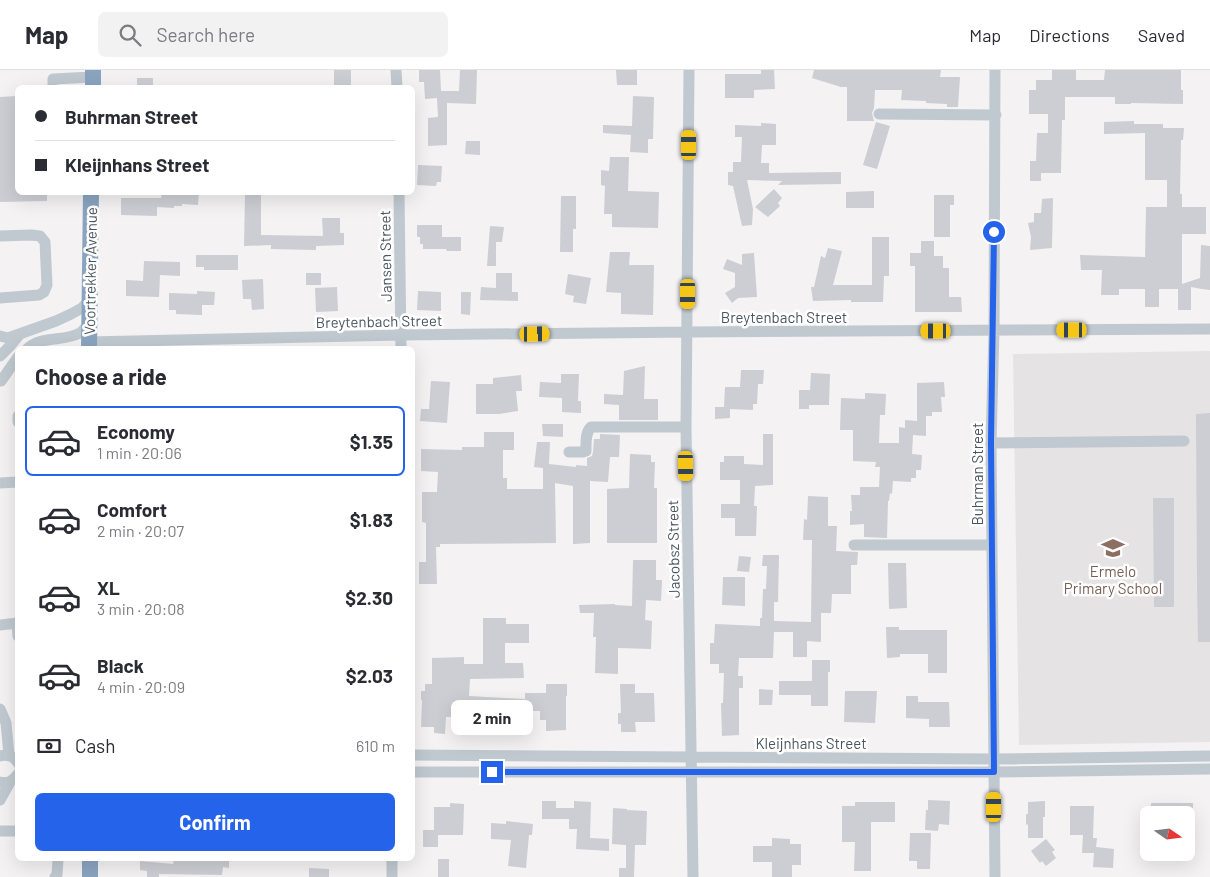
<!DOCTYPE html>
<meta charset="utf-8">
<style>
:root{--surface:#fff;--page:#f2f2f3;--text:#2b2b33;--muted:#7c7c81;--line:#e1e1e2;--accent:#2563eb}
body{margin:0;font-family:Barlow,sans-serif;background:var(--page);color:var(--text);height:100vh;display:flex;flex-direction:column;font-size:19px;white-space:nowrap}
*{box-sizing:border-box;margin:0}
p{font-size:16px;color:var(--muted)}
.icon{flex:none;width:28px;height:28px;fill:none;stroke:currentColor;stroke-width:2;stroke-linecap:round;stroke-linejoin:round}
.map{position:relative;flex:1;overflow:hidden}
.sheet{position:absolute;left:15px;top:276px;width:400px;height:515px;display:flex;flex-direction:column;background:var(--surface);border-radius:8px;box-shadow:0 5px 20px #0002}
.sheet>*{flex:none}
.hud{position:absolute;left:15px;top:15px;width:400px;height:110px;border-radius:8px;box-shadow:0 5px 20px #0002;display:grid;align-content:center;height:110px;padding:0 20px;background:var(--surface)}
.needle{width:32px;rotate:104deg}
.controls{position:absolute;left:1140px;top:736px;display:grid;gap:10px}
.controls a{display:grid;place-items:center;width:55px;height:55px;border-radius:8px;background:var(--surface);box-shadow:0 5px 20px #0002;font-size:25px}
.end{position:absolute;width:22px;height:22px;margin:-11px;border:6px solid #2563eb;background:#fff;box-shadow:0 0 0 2px #fff}
.from{border-radius:50%}
.bubble{position:absolute;height:35px;border-radius:8px;background:var(--surface);box-shadow:0 5px 20px #0002;font-size:16px;font-weight:700;line-height:35px;text-align:center}
.car{position:absolute;width:15px;height:30px;margin:-15px -8px;border-radius:6px;box-shadow:0 0 4px 1px #0007;background:linear-gradient(#f5c518 24%,#345 0 40%,#f5c518 0 76%,#345 0 86%,#f5c518 0)}
.hud b{display:flex;align-items:center;gap:18px;height:48px;font-size:19px}
.hud b+b{border-top:1px solid var(--line)}
.hud i{width:12px;height:12px;background:var(--text)}
ul{padding:0;list-style:none}
li{display:flex;align-items:center;gap:15px;height:70px;margin:0 10px 8px;padding:0 10px;border:2px solid transparent;border-radius:8px}
li div{flex:1}
li b{display:block;font-size:19px}
li em{font-style:normal;font-weight:700}
li.current{border-color:var(--accent)}
li>.icon{width:45px;height:45px;stroke-width:1.5}
h2{padding:0 20px;font-size:22px;line-height:60px}
.pay{display:flex;align-items:center;gap:12px;height:55px;padding:0 20px;font-size:19px}
.pay p{margin-inline-start:auto}
.primary-button{display:flex;gap:10px;margin-top:auto;padding:10px 20px}
.primary-button a{flex:1;height:58px;border-radius:8px;background:var(--accent);color:#fff;font-size:20px;font-weight:700;line-height:58px;text-align:center}
header{display:flex;align-items:center;gap:30px;box-sizing:border-box;height:70px;padding:0 25px;background:var(--surface);border-bottom:1px solid var(--line)}
header strong{font-size:24px}
nav{display:flex;gap:28px;margin-inline-start:auto;font-size:18px}
.search{width:350px;height:45px;background:var(--page);display:flex;align-items:center;gap:12px;box-sizing:border-box;padding:0 18px;border-radius:8px;color:var(--muted);font-size:19px}
.map>svg:first-child{display:block}
.education{fill:#e5e3e4}
.building{fill:#ccced4}
.lines{fill:none;stroke-linecap:round;stroke-linejoin:round}
.minor{stroke:#c0c9d0;stroke-width:11}
.highway{stroke:#8aa4c0;stroke-width:16}
.route{stroke:#2563eb;stroke-width:6}
.labels{text-anchor:middle;dominant-baseline:central;stroke-width:5;stroke-linejoin:round;paint-order:stroke}
.street-label{font-size:15px;fill:#49555f;stroke:#fff}
.education-label{font-size:15px;fill:#785e54;stroke:#fff}
</style>
<header>
<strong>Map</strong>
<div class="search"><svg class="icon" aria-label="search" viewBox="0 0 24 24"><circle cx="10" cy="10" r="6"/><path d="M15 15l6 6"/></svg>Search here</div>
<nav><a>Map</a><a>Directions</a><a>Saved</a></nav>
</header>
<div class="map">
<svg width="1210" height="807" viewBox="0 0 1210 807">
<rect width="100%" height="100%" fill="#f4f2f2"/>
<path class="education" d="M1210,281V672L1019,675L1013,284Z"/>
<path class="building" d="M334,0H351V18H334Z
M419,0H440L441,21H459L460,0H477L476,34L447,33V75L428,76V48L438,47L437,28L425,29L424,12H419Z
M616,0H637V15H617Z
M761,0H774L775,19L754,20V28H725V4H761Z
M814,0H941L940,7H960L958,37H947V34L926,33V31L901,30L902,20H875L874,38L872,43L874,51H847V17H841L812,8Z
M1052,0H1076V10H1104L1105,0H1181V20H1183V34L1131,33V34H1115V27H1065V50H1062L1061,103H1041V111H1030V91H1036L1037,63H1048V44H1029V20H1036V10H1052Z
M137,8H153V18H137Z
M18,26V122H47V131L0,132V27Z
M633,26L654,27L653,69H648V83L630,82L631,65L603,63V55L632,56Z
M1134,51V54H1163V58H1184L1183,70H1181L1180,124H1182V137H1206V164H1182V214L1200,208L1201,175L1210,176V220L1202,219L1191,217V240H1178V219H1159V237H1145V219H1119V225H1101L1102,200H1081L1080,185L1145,187L1146,137H1167V110H1145V63L1104,64V52Z
M876,52L890,56L877,99L863,95Z
M761,53L776,54V75H762L761,93H769V103L841,102V114L778,115L782,111L747,110L753,139L752,155L742,156L733,116L728,115V102H733V92H741L742,67H735V55L761,56Z
M466,71H480V85L465,84Z
M610,87H629L628,121L659,122L658,158L612,157V144H604L605,116L601,115V100L609,101Z
M418,95L442,96L441,112H437L436,116L417,115Z
M774,119L782,128L778,133L780,136L768,147L755,137Z
M874,121V138H846V122Z
M162,122H199L198,135L182,134V136H174V138L157,137V146L121,145V128H161Z
M245,125H261V165L323,166L322,148H340V163H344V175L316,176V180L271,179V175L244,176Z
M934,125H954V135H950V167H934Z
M561,126H576V159H573V182H560Z
M1053,128L1052,178L1030,180L1031,167L1028,153L1034,152V143H1041L1042,129Z
M417,155H442V167H461V181H447L446,179H423V174H420V167H417Z
M490,156L504,157L502,172H496V196H487Z
M872,167H889V206H884L883,232H851V230L813,231L811,217H814L821,186L825,188L828,178L842,181L833,215H872Z
M921,171H934V186H943V198H949V227H961L962,242H915V196H910V183H921Z
M610,182H630L629,195H654L653,245L621,244V223L606,222Z
M754,183L757,227L738,228L732,233L725,223L735,217V203L723,199L727,189L742,195V184Z
M196,185H238V200H204V197H196Z
M144,191L180,192V206L160,205L159,227L126,226V210L143,211Z
M306,203H321V215H306Z
M496,203H512V222H518V231L480,230L481,217L496,218Z
M568,204L591,208L586,234L573,232L574,226L565,224Z
M263,209L264,239L252,240L251,229H243L242,210Z
M337,217L338,241L316,242L315,218Z
M197,221L215,222L214,235H202V245L176,244V240H169V223L197,224Z
M418,221L441,222V241L417,240Z
M461,222H471L470,245L461,244Z
M645,296L644,329H658V350H619V335L604,334V324L623,325L624,301Z
M741,300H764L763,314H758L757,334H753V340L730,339V348L715,349V337H724L725,317H740Z
M811,303L830,304L829,335H809V339H799V320H810Z
M561,304H579L578,331H581V343L562,342V328L539,327L540,312L561,313Z
M521,305L522,321H516L518,341L499,344H476V314H493V308Z
M431,311L450,312L447,353L420,351L421,339H429Z
M944,312L945,327H941L942,342H932V346H926V366L913,365L912,384L922,385L921,400H916V408H911V412L893,411L892,424L890,423L889,431H888L887,468L864,467V454L850,455V441H852L851,425H860V417H879L880,397H875L876,392L853,391V360H840L841,328L865,329V323L886,324L885,345H880L879,373H899V357L905,358V350L917,351V313Z
M1210,343V572H1198L1197,512L1196,344Z
M542,354H563V367L543,366Z
M484,362H514V380H503V408H507V419H543V398L534,397L537,372H550L549,394L576,397V395L587,396V388L592,386L593,382L594,369H600V364L620,365L619,387H610L608,412L590,411V473L573,474V416L555,413L556,473L440,474V477H436L437,514H419V492H426V453L422,452V422H437L438,402L421,401V379L462,380V377H484Z
M763,364H773V415L755,416L754,436H757L756,466H735V448H721V434H740V410H720V392H724V386H744V394L763,395Z
M630,384L651,385V392H655L654,418H657V473H607V419L629,418Z
M808,426L828,427V456H837L836,481L858,482L857,495H851V524H832L831,543H821V572L807,571V587H793V562H774L773,588H739L738,606H743V618H739V665L722,666L721,633H723L724,603H719V594H710V573H714L715,554L760,556V548H762L763,519H766L767,496H762L763,485H779L778,532H774V551L811,552L812,470H803L804,449L807,450Z
M1153,428H1174V537H1154Z
M739,486L751,487L749,502L737,501Z
M633,490H656V510H662L661,531L646,530L645,550L652,551L651,579L618,578V604L595,603L596,567H593L594,543H580L579,535L615,534V535L632,536Z
M888,493H906L907,538L889,539Z
M723,507H745V536L722,535Z
M483,548H506V554H529V573H505V593H523L524,608L470,609L469,626L525,629V623H546V614H567V626H566V660L546,661V650H540V641H509L508,651H496V645L470,644V647H446L445,664L434,663V657H421L422,630H421V621H425V614H432V588L464,587V594H483Z
M886,557H899V560H947V603H928V584H900V587L887,588Z
M812,590H830V602H828V636H811V625H779V611H812Z
M620,614H635V623H654L655,652H635L636,662H621V654H618V643H621Z
M759,619L773,620L772,635H759Z
M845,621H877L875,653L844,652Z
M906,626H918V632H949L950,657H929V649L906,648Z
M928,730L950,731L949,755L939,754L938,761L925,760L926,740H928Z
M542,731H556V738H574V731L591,732L590,768L609,769V781L576,779L577,759H569V749H542Z
M1045,731V747H1043V768H1028V754L1026,755V744H1028V732Z
M855,732H895V752H871V801H854L855,772H842V736H855Z
M450,733L464,734L463,765H438V777H423V760H434V737H450Z
M1151,733H1193V745H1151Z
M1070,736H1094L1093,768H1097L1096,777L1114,779L1113,798L1093,797L1094,783H1082L1083,765H1070Z
M613,738L627,739V740L647,741L646,775H635L634,807H619V798H626V775L612,774Z
M506,751L533,754L532,765H529L526,798L508,796L511,770L491,769V753L506,754Z
M910,763H931L930,799H917V791H909Z
M772,768L790,769V774H801V795H792V807H772V792H753V776H772Z
M1046,769L1055,780L1052,782L1056,788L1046,796L1042,791L1040,793L1031,781Z
M174,789H229V798L223,797L222,805L159,804V807H147V801L140,800V791L173,794Z
M438,789H449V807H438Z
M309,798L329,799V807H309Z"/>
<g class="lines">
<path class="minor" d="M396,0L397,18
M689,0L686,357L693,807
M53,18V9L93,7
M879,44L996,45
M399,122L401,279
M0,166L31,165L40,166L45,172L47,215L44,222L39,225L0,228
M0,266L8,268L56,251L71,244L82,238L90,230
M89,272L402,265L688,262L1210,259
M27,279C42,265 63,272 80,263C83,261 86,257 89,255
M0,286L10,276L20,264
M1,311L18,287
M18,346V352
M991,373L1184,371
M569,382H583L586,381C586,373 585,363 591,357H686
M0,413L18,412
M854,475H992
M0,555L17,553L18,566
M0,639L6,653L9,685
M412,685L994,689L1210,686
M0,686C8,684 14,686 18,693
M412,702H994L1210,699
M0,712C8,714 13,711 18,704
M0,730L10,712
M0,761H18
M392,789V807
M55,807L57,805L58,789
M995,807L991,373L994,261L995,0"/>
<path class="highway" d="M93,18V0
M89,279L91,122
M90,807V789"/>
</g>
<g class="lines">
<path class="route" d="M492,702H994L991,373L994,162"/>
</g>
<defs>
<symbol id="school-bare" viewBox="-9 -9 18 18"><path d="M0-5L7-2L0 1L-7-2ZM-4 1L0 2.5L4 1V4Q0 6-4 4Z" fill="#8d6e63" stroke="#fff" stroke-width="2.5" paint-order="stroke"/></symbol>
</defs>
<g fill-rule="evenodd">
<use href="#school-bare" x="1097" y="462" width="32" height="32"/>
</g>
<g class="labels">
<g class="street-label">
<text transform="translate(385 186) rotate(-91)">Jansen Street</text>
<text transform="translate(90 201) rotate(-89)">Voortrekker Avenue</text>
<text x="784" y="247">Breytenbach Street</text>
<text transform="translate(379 251) rotate(-1)">Breytenbach Street</text>
<text transform="translate(977 404) rotate(-90)">Buhrman Street</text>
<text transform="translate(673 479) rotate(-91)">Jacobsz Street</text>
<text x="811" y="673">Kleijnhans Street</text>
</g>
<g class="education-label">
<text x="1113" y="501">Ermelo<tspan x="1113" dy="17">Primary School</tspan></text>
</g>
</g>
</svg>
<div class="controls">
<a><svg class="needle" viewBox="-14 -14 28 28"><path d="M0-13l5 13h-10z" fill="#e53935"/><path d="M0 13l5-13h-10z" fill="#7c7c81"/></svg></a>
</div>
<i class="end from" style="left:994px;top:162px"></i>
<i class="end" style="left:492px;top:702px"></i>
<div class="bubble" style="left:451px;top:630px;width:82px">2 min</div>
<i class="car" style="left:689px;top:75px;rotate:0deg"></i>
<i class="car" style="left:688px;top:224px;rotate:180deg"></i>
<i class="car" style="left:1072px;top:260px;rotate:270deg"></i>
<i class="car" style="left:936px;top:261px;rotate:270deg"></i>
<i class="car" style="left:535px;top:264px;rotate:89deg"></i>
<i class="car" style="left:686px;top:396px;rotate:179deg"></i>
<i class="car" style="left:994px;top:737px;rotate:0deg"></i>
<div class="hud">
<b><i class="from"></i>Buhrman Street</b>
<b><i></i>Kleijnhans Street</b>
</div>
<section class="sheet">
<h2>Choose a ride</h2>
<ul>
<li class="current"><svg class="icon" aria-label="car" viewBox="0 0 24 24"><path d="M5 17H2v-5l4-1 3-4h7l3 4 3 1v5h-3M9 17h6M6 11h13"/><circle cx="7" cy="17" r="2"/><circle cx="17" cy="17" r="2"/></svg><div><b>Economy</b><p>1 min · 20:06</p></div><em>$1.35</em></li>
<li><svg class="icon" aria-label="car" viewBox="0 0 24 24"><path d="M5 17H2v-5l4-1 3-4h7l3 4 3 1v5h-3M9 17h6M6 11h13"/><circle cx="7" cy="17" r="2"/><circle cx="17" cy="17" r="2"/></svg><div><b>Comfort</b><p>2 min · 20:07</p></div><em>$1.83</em></li>
<li><svg class="icon" aria-label="car" viewBox="0 0 24 24"><path d="M5 17H2v-5l4-1 3-4h7l3 4 3 1v5h-3M9 17h6M6 11h13"/><circle cx="7" cy="17" r="2"/><circle cx="17" cy="17" r="2"/></svg><div><b>XL</b><p>3 min · 20:08</p></div><em>$2.30</em></li>
<li><svg class="icon" aria-label="car" viewBox="0 0 24 24"><path d="M5 17H2v-5l4-1 3-4h7l3 4 3 1v5h-3M9 17h6M6 11h13"/><circle cx="7" cy="17" r="2"/><circle cx="17" cy="17" r="2"/></svg><div><b>Black</b><p>4 min · 20:09</p></div><em>$2.03</em></li>
</ul>
<div class="pay"><svg class="icon" aria-label="cash" viewBox="0 0 24 24"><path d="M3 7h18v10H3z"/><circle cx="12" cy="12" r="2"/></svg>Cash<p>610 m</p></div>
<div class="primary-button"><a>Confirm</a></div>
</section>
</div>
